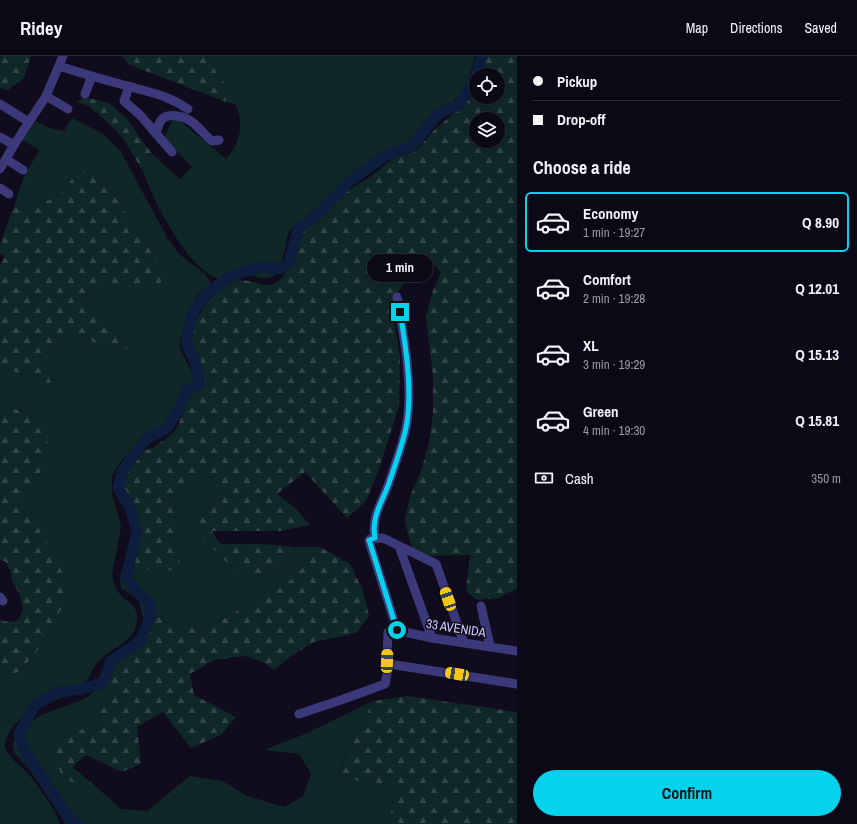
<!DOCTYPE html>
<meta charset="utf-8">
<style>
:root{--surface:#0c0916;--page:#15121f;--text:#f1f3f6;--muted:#9a9aa1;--line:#2c2a35;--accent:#07d2ed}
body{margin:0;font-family:"Archivo Narrow",sans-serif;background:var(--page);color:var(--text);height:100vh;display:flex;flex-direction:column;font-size:15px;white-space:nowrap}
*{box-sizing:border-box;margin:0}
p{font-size:13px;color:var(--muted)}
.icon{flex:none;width:22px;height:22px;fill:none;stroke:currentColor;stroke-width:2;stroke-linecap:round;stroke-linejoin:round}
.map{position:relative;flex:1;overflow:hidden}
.details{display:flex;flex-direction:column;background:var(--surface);width:340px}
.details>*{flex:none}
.banner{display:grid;align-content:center;height:88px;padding:0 16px;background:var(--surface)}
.fabs{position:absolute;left:469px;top:12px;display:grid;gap:8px}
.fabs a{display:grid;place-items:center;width:36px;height:36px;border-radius:50%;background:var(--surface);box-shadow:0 2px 6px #0003,0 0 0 1px var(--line);font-size:20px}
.end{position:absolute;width:18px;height:18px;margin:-9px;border:5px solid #07d2ed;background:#111;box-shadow:0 0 0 2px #111}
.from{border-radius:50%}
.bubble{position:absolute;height:28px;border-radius:14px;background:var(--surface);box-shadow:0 2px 6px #0003,0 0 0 1px var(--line);font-size:13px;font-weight:700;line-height:28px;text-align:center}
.car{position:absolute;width:12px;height:24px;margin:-12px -6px;border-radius:5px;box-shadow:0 0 3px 1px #0007;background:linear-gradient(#f5c518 24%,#345 0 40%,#f5c518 0 76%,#345 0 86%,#f5c518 0)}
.banner b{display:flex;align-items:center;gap:14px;height:38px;font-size:15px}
.banner b+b{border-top:1px solid var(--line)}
.banner i{width:10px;height:10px;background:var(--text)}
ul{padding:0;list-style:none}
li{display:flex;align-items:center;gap:12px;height:60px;margin:0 8px 6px;padding:0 8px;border:2px solid transparent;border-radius:6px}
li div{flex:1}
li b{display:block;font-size:15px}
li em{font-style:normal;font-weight:700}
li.current{border-color:var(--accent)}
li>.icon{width:36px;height:36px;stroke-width:1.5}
h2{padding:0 16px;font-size:18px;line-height:48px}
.pay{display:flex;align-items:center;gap:10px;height:44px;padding:0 16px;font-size:15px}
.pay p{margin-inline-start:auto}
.primary-button{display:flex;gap:8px;margin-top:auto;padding:8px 16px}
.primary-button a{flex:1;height:46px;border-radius:24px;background:var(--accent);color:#111;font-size:16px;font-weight:700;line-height:46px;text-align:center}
header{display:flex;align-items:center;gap:24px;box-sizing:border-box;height:56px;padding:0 20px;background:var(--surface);border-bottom:1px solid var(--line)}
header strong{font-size:19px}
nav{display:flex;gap:22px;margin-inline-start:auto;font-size:14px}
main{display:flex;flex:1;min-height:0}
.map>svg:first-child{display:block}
.green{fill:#102727}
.forest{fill:url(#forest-firs);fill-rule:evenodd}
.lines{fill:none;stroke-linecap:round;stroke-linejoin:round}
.river{stroke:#0c1d3d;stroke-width:11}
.minor{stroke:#3c397b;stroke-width:9}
.route{stroke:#07d2ed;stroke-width:5}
.labels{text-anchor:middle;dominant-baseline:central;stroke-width:3;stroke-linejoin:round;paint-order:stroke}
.street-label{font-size:13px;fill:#d1cafd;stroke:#100c1d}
</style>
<header>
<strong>Ridey</strong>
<nav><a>Map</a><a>Directions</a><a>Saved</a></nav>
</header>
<main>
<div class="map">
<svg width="517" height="768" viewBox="0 0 517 768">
<defs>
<pattern id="forest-firs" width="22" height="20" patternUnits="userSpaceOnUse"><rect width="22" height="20" fill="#102727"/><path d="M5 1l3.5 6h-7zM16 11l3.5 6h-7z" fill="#324547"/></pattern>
</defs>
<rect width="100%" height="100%" fill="#100c1d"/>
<path class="green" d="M208,0H475L469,23L464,33L418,84L413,87L406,88L373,107L289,175C285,186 284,210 276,218C268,226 256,219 247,219C238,219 224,225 217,222C185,211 154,143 142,114L152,98L180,123L192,111L164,83L174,60L226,103C240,87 245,67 235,48L226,46V36L223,23L214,13Z
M72,62L103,78L121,96L168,183L179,198L205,218L210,225V229C205,232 199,236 196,241C193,247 193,253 191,259C187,270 178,279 180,291C182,303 194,312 194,325L184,333L179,340L170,369L167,374L157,381L134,392L120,406L112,420V438L121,471L112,519C113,526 115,533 120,538C128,548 139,549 137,565C135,586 110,592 98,606C91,613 90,624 82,631C78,635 71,637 66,640C43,650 26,653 10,675C8,679 5,684 5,689C6,701 24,712 31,721C42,736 54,751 60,768H0V620L19,616L35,598L52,572L32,463L23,444L40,417V374L31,359L0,347V310L23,319L41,329L51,328L48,318L46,305L60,286L69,278L86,281L101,291L142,295L110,273L90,254L85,238L99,231L161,228L152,197L135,173L101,118L90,114L74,120L60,139L41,147L24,151L14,150L24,121L39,94L23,84L36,65L49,72L64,75Z
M206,416L228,438L214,445L196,469L198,477L225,505L242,516L259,522L274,518L286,507L296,491H320L302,513L284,531L255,544L220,565L197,572L179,568L163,560L144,564L139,546L136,541L122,533C129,523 139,512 152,511C155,511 159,513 161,514C169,516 175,512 180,506L174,449L183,431Z
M106,613L110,637L99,659L97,667L61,683L74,727H92L121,753L147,755L190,720L222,725L247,740L284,751L303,740L311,718L299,698L264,694L305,678L373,645L336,721L397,729L392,754L383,768H66L28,711L15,698L12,690L16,681L30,667L41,659L82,644L90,639L95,633Z"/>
<path class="forest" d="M0,0H31L24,22L8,34L0,32Z
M122,0H208L214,13L223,23L226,36V46L128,8Z
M487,0H517V533L498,542L477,544L466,535L470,499L416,500L408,480L405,464L410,440L421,415L429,387L433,356V320L426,261L432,237L441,216L430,204L411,219L396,238L394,264L400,301L399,350L379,413L366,445L347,462L305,416L277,438L295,452L310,469L280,475H212L220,488H262L296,491L286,507L273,518L259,522L242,516L225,505L198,477L196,469L214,445L227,438L206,416L183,431L174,449L180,506L175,513L165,515L153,511L139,516L130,522L122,533C115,513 130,503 138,486L135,473L132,464L120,446L118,441L117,426L125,409L133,400L139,396L153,392L174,376L178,370L188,342L199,331L201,328L200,322L189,296L188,290L190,274L205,250L209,244L229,225L236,223L253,226L261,228L270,229L278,226L285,218L289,207L290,188L301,174L322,158L347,135L370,121L394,102L409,98L416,95L434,74L458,54L470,42L476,30V41H498V19H480ZM476,63H498V85H476Z
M84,41L109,47L127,63L152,98L142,114L126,87L117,75L89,50L77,46Z
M90,114L101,118L135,173L152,197L162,217L161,229L99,231L85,238L90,254L110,273L143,295L101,291L86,281L69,278L60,286L46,305L48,318L51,328L41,329L23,319L0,310V209L5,200L0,197V188L14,150L24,151L41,147L60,139L74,120Z
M0,347L31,359L49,389L40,417L23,444L32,463L51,492L65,523L63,549L52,572L35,598L19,616L0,620V563L2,565L11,566L18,564L23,554L20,539L12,525L11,516L5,505L0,504Z
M320,491L350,508L363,535L369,560L356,577L314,586L291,600L274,614L261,605L245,600L214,604L190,618L194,639L236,661L222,678L191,692L163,656L137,671L141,708L122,716L86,699L72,711L92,727H74L61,720L55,695L60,683L97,667L99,659L110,637L106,613C125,594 147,599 144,564L163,560L179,568L197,572L220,565L255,544L284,530L302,513Z
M407,640L517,656V768H383L392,754L397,729L336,722L373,645Z"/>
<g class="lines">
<path class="river" d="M476,19L482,0
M77,768L68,760L54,739L25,695L19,678L34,650L56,637L81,633L103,627L111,605L140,585L149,564L151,548L138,537L126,521L137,475L129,449L118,432L123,414L146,383L166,373L179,353L187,334L200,328L196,308L186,287L192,258L207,237L231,220L259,211L279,213L289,207L298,173L315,161L352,123L387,99L411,91L438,58L459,49L476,20"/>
<path class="minor" d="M59,10C81,17 104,24 128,30C151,37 168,39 188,53
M129,31L124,45L140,59L172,96
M85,38L92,20
M46,40L68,53
M0,48L29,66
M156,78C157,73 159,67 162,63C169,57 182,60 189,64C198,69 204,79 212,85L219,84
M0,81L14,89
M6,103L23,114
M0,113L14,89L46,40L63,0
M0,132L9,138
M375,482C371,460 382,447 389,427C395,409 402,390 406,372C414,332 404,281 397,241
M399,490L432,582
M0,541L3,545
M481,550L490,590
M397,574L369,485L370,483L383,482L436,508L464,587
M517,595L432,582L391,573L388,576L387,605L389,608L517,628
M299,658L341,644L385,628L389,608"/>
</g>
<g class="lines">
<path class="route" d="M397,574L369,484L375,482C371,460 382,447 389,427C395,409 402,390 406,372C413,337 406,291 400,256"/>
</g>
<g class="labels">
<g class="street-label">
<text transform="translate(456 572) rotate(9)">33 AVENIDA</text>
</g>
</g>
</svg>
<div class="fabs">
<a><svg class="icon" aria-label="locate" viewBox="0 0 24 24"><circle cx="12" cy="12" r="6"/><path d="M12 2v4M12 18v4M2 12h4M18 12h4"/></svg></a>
<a><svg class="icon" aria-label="layers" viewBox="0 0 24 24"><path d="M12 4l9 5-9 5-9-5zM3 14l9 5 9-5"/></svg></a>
</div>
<i class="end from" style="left:397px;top:574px"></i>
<i class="end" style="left:400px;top:256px"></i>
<div class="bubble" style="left:367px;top:198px;width:66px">1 min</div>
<i class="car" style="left:448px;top:543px;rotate:341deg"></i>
<i class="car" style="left:387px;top:605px;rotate:2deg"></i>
<i class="car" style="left:457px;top:618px;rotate:279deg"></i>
</div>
<section class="details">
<div class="banner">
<b><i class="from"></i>Pickup</b>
<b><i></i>Drop-off</b>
</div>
<h2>Choose a ride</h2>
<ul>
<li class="current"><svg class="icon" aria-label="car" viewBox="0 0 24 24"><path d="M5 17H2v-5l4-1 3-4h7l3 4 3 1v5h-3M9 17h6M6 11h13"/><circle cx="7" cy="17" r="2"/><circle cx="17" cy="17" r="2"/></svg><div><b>Economy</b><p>1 min · 19:27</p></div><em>Q 8.90</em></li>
<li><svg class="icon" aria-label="car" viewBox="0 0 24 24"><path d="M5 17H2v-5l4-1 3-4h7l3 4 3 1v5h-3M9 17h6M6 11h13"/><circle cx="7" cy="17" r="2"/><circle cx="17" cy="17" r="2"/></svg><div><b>Comfort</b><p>2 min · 19:28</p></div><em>Q 12.01</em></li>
<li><svg class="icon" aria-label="car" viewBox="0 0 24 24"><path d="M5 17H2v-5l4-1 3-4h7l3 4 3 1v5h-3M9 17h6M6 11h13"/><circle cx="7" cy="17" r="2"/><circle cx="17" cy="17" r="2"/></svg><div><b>XL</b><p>3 min · 19:29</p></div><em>Q 15.13</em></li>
<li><svg class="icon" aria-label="car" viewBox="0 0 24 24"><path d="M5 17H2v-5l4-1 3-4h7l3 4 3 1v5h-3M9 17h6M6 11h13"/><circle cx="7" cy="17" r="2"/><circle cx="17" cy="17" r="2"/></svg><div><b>Green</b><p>4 min · 19:30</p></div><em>Q 15.81</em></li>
</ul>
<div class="pay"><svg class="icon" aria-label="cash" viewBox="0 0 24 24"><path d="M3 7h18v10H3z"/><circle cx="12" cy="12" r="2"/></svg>Cash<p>350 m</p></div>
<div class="primary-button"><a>Confirm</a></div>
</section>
</main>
